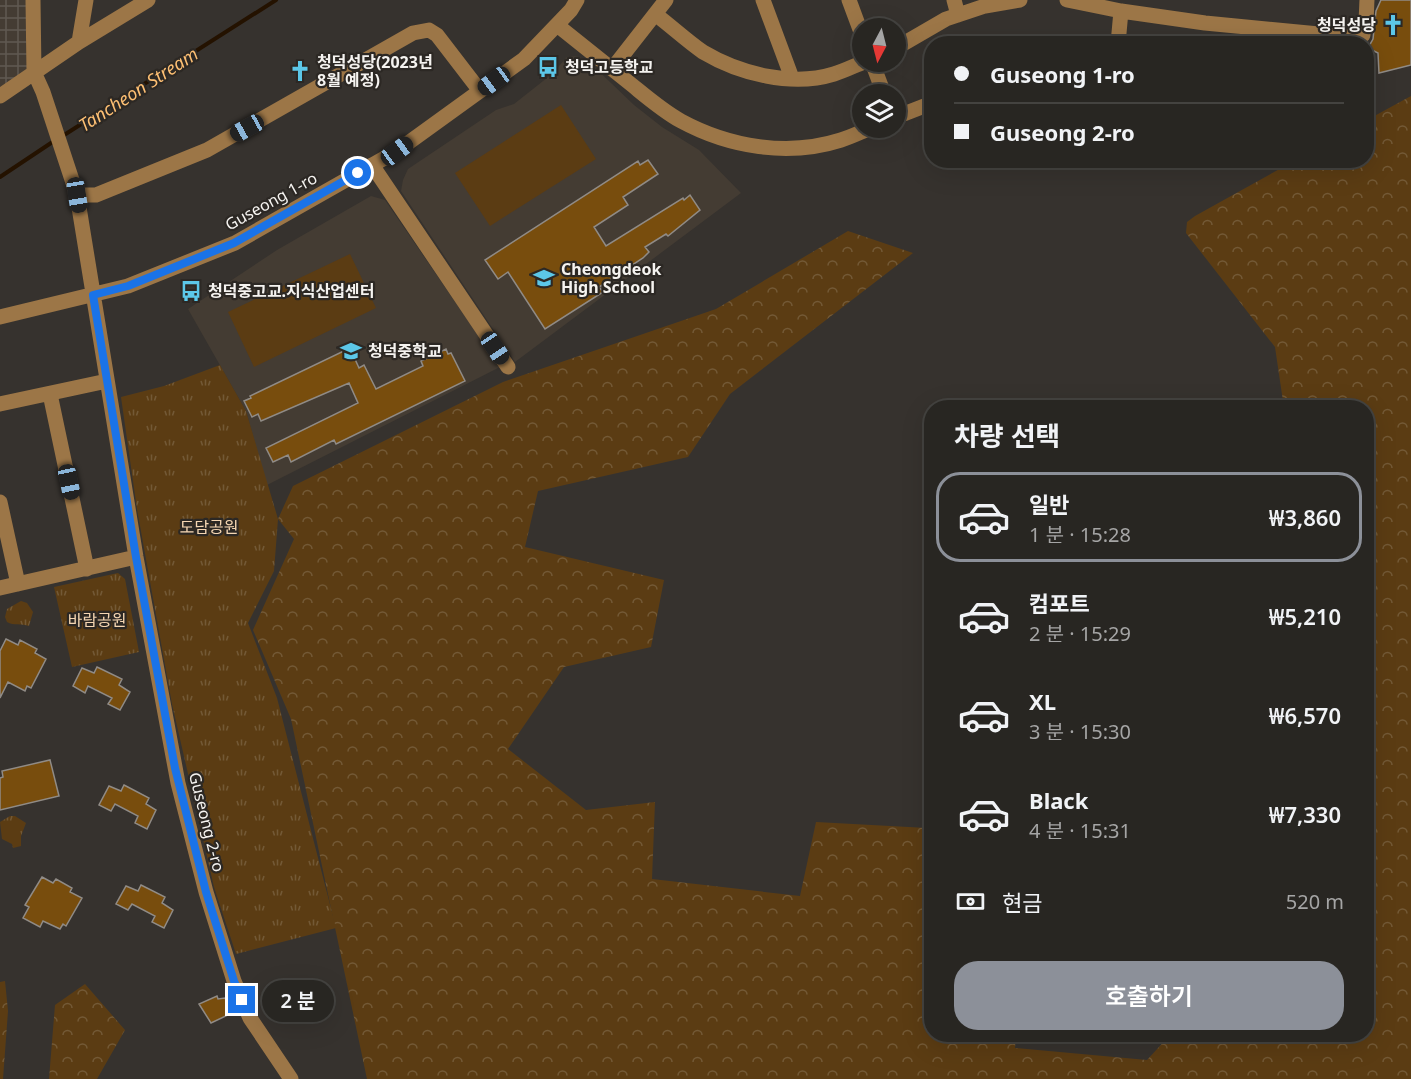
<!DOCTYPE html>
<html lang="ko">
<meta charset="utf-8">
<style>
:root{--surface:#282622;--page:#302e2a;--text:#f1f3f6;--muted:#a5a5a5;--line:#444340;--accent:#8c9099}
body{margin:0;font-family:"Noto Sans","Noto Sans KR",sans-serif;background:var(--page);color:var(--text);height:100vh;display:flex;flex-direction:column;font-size:22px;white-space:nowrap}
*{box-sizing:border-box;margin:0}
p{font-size:20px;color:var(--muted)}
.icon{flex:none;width:33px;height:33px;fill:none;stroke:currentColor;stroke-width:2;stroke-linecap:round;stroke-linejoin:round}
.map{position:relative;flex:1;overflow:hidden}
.sheet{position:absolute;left:924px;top:400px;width:450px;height:642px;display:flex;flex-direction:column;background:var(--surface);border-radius:24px;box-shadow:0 6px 24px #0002,0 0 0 2px var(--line)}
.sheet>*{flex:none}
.banner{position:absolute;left:924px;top:36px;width:450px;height:132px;border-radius:24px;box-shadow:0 6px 24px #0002,0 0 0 2px var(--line);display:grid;align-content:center;height:132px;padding:0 30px;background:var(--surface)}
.needle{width:39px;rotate:187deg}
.controls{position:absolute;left:852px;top:18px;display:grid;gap:12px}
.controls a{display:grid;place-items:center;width:54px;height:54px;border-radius:50%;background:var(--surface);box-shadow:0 6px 24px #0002,0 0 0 2px var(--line);font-size:30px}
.end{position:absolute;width:27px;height:27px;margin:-14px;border:8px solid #1a73e8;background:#fff;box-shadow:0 0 0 3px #fff}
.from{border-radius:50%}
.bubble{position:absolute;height:42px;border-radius:21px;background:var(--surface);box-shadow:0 6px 24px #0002,0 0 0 2px var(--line);font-size:20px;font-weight:600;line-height:42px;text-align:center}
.car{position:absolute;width:18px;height:36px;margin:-18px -9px;border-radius:8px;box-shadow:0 0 4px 2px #0007;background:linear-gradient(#222 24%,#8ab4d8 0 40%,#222 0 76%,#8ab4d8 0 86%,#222 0)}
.banner b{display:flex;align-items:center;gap:21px;height:57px;font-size:22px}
.banner b+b{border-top:2px solid var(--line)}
.banner i{width:15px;height:15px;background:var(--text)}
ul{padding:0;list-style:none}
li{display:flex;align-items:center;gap:18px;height:90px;margin:0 12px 9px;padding:0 18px;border:3px solid transparent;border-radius:24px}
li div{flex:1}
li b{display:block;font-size:22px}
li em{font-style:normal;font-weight:600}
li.selected{border-color:var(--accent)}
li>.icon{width:54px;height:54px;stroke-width:1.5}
h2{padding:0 30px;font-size:27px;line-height:72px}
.pay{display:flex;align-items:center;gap:15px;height:66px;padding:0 30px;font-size:22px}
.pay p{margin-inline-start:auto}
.cta{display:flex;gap:12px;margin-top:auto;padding:12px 30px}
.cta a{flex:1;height:69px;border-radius:24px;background:var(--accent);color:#fff;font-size:24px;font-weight:600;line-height:69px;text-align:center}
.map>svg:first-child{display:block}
.built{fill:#443c33}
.industrial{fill:url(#industrial-grid)}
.grass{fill:#5b3c13}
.forest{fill:url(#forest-crowns)}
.park{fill:url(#park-tufts)}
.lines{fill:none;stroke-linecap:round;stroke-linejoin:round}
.stream{stroke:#241200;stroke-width:4}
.building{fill:#784d0d;stroke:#908b86;stroke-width:1.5}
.minor{stroke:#9c7647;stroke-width:15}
.route{stroke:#1a73e8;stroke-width:8}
.labels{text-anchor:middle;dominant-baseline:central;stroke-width:4.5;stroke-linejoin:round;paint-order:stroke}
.poi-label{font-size:16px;font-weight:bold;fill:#f5f3f0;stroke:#2c2824;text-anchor:start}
.street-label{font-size:16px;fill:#f5f3f0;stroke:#2c2824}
.park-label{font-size:16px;fill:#f5d6b2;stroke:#2c2824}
.water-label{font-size:18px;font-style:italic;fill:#fdbf73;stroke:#2c2824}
</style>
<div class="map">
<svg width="1411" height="1079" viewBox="0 0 1411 1079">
<defs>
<pattern id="industrial-grid" width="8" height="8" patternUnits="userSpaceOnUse" patternTransform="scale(1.5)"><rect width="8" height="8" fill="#443c33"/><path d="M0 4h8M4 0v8" fill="none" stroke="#605951"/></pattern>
<pattern id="forest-crowns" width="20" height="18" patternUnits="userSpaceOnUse" patternTransform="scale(1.5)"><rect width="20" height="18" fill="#5b3c13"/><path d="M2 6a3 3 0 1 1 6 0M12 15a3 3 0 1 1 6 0" fill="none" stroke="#735936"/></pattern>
<pattern id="park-tufts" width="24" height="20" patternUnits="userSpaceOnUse" patternTransform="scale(1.5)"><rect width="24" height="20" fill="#5b3c13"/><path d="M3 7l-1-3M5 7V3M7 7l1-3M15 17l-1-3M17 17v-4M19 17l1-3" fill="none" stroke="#735936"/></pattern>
</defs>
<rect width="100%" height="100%" fill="#36322e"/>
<path class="built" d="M577,56L588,61L634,105L662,127L699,150L741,193L515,362L401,191L403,180L408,169L496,110L514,104L552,74L567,57Z
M371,196L385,200L500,367L267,485L246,411L188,309L277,250Z"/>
<path class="industrial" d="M0,0H33L34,72L0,96Z"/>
<path class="grass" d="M561,105L596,159L490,226L455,173Z
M350,254L376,308L254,367L228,312Z"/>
<path class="forest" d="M1411,96V1079H367L291,719L253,630L294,539L278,519L293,486L503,382L716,309L848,231L913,253L730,394L688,457L538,491L525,547L664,580L651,647L564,667L508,749L586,810L655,802L652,879L800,896L816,822L927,828L932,833V1035H1016L1015,1048L1147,1060L1170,1035H1366V408H1284L1275,347L1186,233L1187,222L1195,216L1294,161L1366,160L1367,120Z
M5,981L8,1011L3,1079H0V982Z
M85,984L125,1030L97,1079H49L55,1005Z"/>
<path class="park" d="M220,365L246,411L278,519L274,571L248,623L277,698L336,928L236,954L214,887L172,704L137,509L121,397L164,386Z
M118,573L125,579L139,652L72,667L54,587Z
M21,601L27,603L33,612L29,626C21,623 14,626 7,622L5,617L7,609Z
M10,816H15L26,823L21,836V846L13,848L12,844L2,839L0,822Z"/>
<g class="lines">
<path class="stream" d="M61,137L276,0
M0,177L54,141"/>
</g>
<path class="building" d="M1381,0H1411V65L1379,73L1378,53L1368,48L1373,39L1376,11Z
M648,160L658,174L623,197L628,205L594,227L606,246L683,198L684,200L690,195L700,210L668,236L666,234L645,247L649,252L643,258L599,287L603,292L545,329L508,272L498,279L485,260L638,161L640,165Z
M350,348L359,368L364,365L376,389L423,366L421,361L446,349L448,354L451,353L465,381L336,444L334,440L291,462L288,455L273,462L266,448L358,403L349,383L261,421L258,414L252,417L244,401L251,398L250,396Z
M6,639L18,645L20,640L37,649L35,653L46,659L31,688L27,686L25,691L8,682L0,698V651Z
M97,667L122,679L119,685L130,692L120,710L108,704L112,698L88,686L85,693L73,686L82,668L94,673Z
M50,760L59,796L0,810V778L3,777L2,771Z
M124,785L149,798L146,804L156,810L147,829L135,823L138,816L115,804L111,811L99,805L109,786L121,791Z
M42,877L53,883L56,879L72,888L70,892L82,898L66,926L63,924L60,929L43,921L40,927L23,918L29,907L25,905Z
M141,885L165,897L162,903L173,910L164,928L152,922L155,916L132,904L128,910L116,904L126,886L138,891Z
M217,996L218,999L225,998L232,1013L211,1023L199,1004Z"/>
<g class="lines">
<path class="minor" d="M33,0L34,72L43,92L77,195L136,557L178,783L206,892L234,981L250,1018L291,1079
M763,0L792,78
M849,0L862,35
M954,0L958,15
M1067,0L1121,11L1205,23L1350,37L1363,35
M655,14C671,26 687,41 703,52C740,74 792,87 834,74C844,71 854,66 864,62
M557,25C582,45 607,65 632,85C648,98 663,111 681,121C729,147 788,157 841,140C851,137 861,132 871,128
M1356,41C1368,35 1366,12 1367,0
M79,42L86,0
M1118,44L1121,11
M896,48L946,19L985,6L1020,0
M872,62L884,94
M612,69L666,0
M0,96L79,42L148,0
M896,117L932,103
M372,165L508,367
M77,195H96L207,150L413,33L429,30L437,35L480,91
M0,317L128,286L235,243L397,151L524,59L571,10L577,0
M50,394L87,569
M0,404L107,381
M0,502L18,584
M0,588L136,557"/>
</g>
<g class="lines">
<path class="route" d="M242,1000L234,981L206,892L175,768L136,557L93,295L128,286L234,243L358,173"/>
</g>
<defs>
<symbol id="church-bare" viewBox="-9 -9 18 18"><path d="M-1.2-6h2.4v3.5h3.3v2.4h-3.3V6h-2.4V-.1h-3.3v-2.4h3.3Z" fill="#5cc7e8" stroke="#2c2824" stroke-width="2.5" paint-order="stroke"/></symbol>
<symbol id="bus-bare" viewBox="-9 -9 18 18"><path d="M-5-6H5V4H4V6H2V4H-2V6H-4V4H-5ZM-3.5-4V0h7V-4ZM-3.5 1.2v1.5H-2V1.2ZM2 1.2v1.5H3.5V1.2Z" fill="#5cc7e8" stroke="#2c2824" stroke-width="2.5" paint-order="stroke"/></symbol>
<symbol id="school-bare" viewBox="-9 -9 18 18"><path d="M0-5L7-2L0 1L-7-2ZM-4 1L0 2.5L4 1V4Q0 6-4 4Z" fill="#5cc7e8" stroke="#2c2824" stroke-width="2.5" paint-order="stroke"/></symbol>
</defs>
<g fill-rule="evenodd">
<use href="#church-bare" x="1378" y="10" width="30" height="30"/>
<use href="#bus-bare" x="533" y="52" width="30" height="30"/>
<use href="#church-bare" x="285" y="56" width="30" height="30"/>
<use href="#school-bare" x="529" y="263" width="30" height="30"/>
<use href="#bus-bare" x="176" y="276" width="30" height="30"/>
<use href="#school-bare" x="336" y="336" width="30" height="30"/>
</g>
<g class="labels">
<g class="poi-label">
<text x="1376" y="25" text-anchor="end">청덕성당</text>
<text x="317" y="62">청덕성당(2023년<tspan x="317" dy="18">8월 예정)</tspan></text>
<text x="565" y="67">청덕고등학교</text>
<text x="561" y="269">Cheongdeok<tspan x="561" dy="18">High School</tspan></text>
<text x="208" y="291">청덕중고교.지식산업센터</text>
<text x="368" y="351">청덕중학교</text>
</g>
<g class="street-label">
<text transform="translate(271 201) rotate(-29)">Guseong 1-ro</text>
<text transform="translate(207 822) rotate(76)">Guseong 2-ro</text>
</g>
<g class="park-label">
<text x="209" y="527">도담공원</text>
<text x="97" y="620">바람공원</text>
</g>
<g class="water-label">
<text transform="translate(138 89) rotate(-33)">Tancheon Stream</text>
</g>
</g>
</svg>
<div class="controls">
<a><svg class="needle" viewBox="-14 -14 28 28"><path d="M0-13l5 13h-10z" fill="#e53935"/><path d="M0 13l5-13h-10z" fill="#a5a5a5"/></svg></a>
<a><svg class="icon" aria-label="layers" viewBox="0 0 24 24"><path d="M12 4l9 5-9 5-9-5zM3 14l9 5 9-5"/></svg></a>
</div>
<i class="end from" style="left:358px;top:173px"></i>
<i class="end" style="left:242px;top:1000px"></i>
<div class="bubble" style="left:262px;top:980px;width:72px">2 분</div>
<i class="car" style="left:494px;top:81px;rotate:234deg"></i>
<i class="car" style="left:247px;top:128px;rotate:241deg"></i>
<i class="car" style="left:397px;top:151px;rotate:54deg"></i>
<i class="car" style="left:77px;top:195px;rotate:171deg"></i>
<i class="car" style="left:495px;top:348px;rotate:146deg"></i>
<i class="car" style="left:69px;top:482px;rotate:168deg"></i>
<div class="banner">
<b><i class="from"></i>Guseong 1-ro</b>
<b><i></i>Guseong 2-ro</b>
</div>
<section class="sheet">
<h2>차량 선택</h2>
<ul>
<li class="selected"><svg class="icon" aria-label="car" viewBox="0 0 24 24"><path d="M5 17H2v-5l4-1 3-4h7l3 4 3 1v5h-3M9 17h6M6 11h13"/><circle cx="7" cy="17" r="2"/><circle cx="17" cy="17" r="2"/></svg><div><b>일반</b><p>1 분 · 15:28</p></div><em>₩3,860</em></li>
<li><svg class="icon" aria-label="car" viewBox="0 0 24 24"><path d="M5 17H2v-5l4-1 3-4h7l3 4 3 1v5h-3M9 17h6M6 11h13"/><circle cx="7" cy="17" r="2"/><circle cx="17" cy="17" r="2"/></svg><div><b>컴포트</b><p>2 분 · 15:29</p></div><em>₩5,210</em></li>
<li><svg class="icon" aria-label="car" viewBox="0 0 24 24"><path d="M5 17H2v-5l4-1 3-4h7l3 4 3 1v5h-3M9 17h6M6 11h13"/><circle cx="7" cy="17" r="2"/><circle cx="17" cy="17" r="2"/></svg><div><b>XL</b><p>3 분 · 15:30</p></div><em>₩6,570</em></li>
<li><svg class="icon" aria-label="car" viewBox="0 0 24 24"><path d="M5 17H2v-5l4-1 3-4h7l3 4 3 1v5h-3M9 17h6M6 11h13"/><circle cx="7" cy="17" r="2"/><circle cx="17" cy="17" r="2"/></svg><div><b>Black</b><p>4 분 · 15:31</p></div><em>₩7,330</em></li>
</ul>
<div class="pay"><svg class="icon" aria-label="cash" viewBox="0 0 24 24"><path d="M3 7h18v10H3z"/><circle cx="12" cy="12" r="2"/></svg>현금<p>520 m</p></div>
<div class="cta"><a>호출하기</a></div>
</section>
</div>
